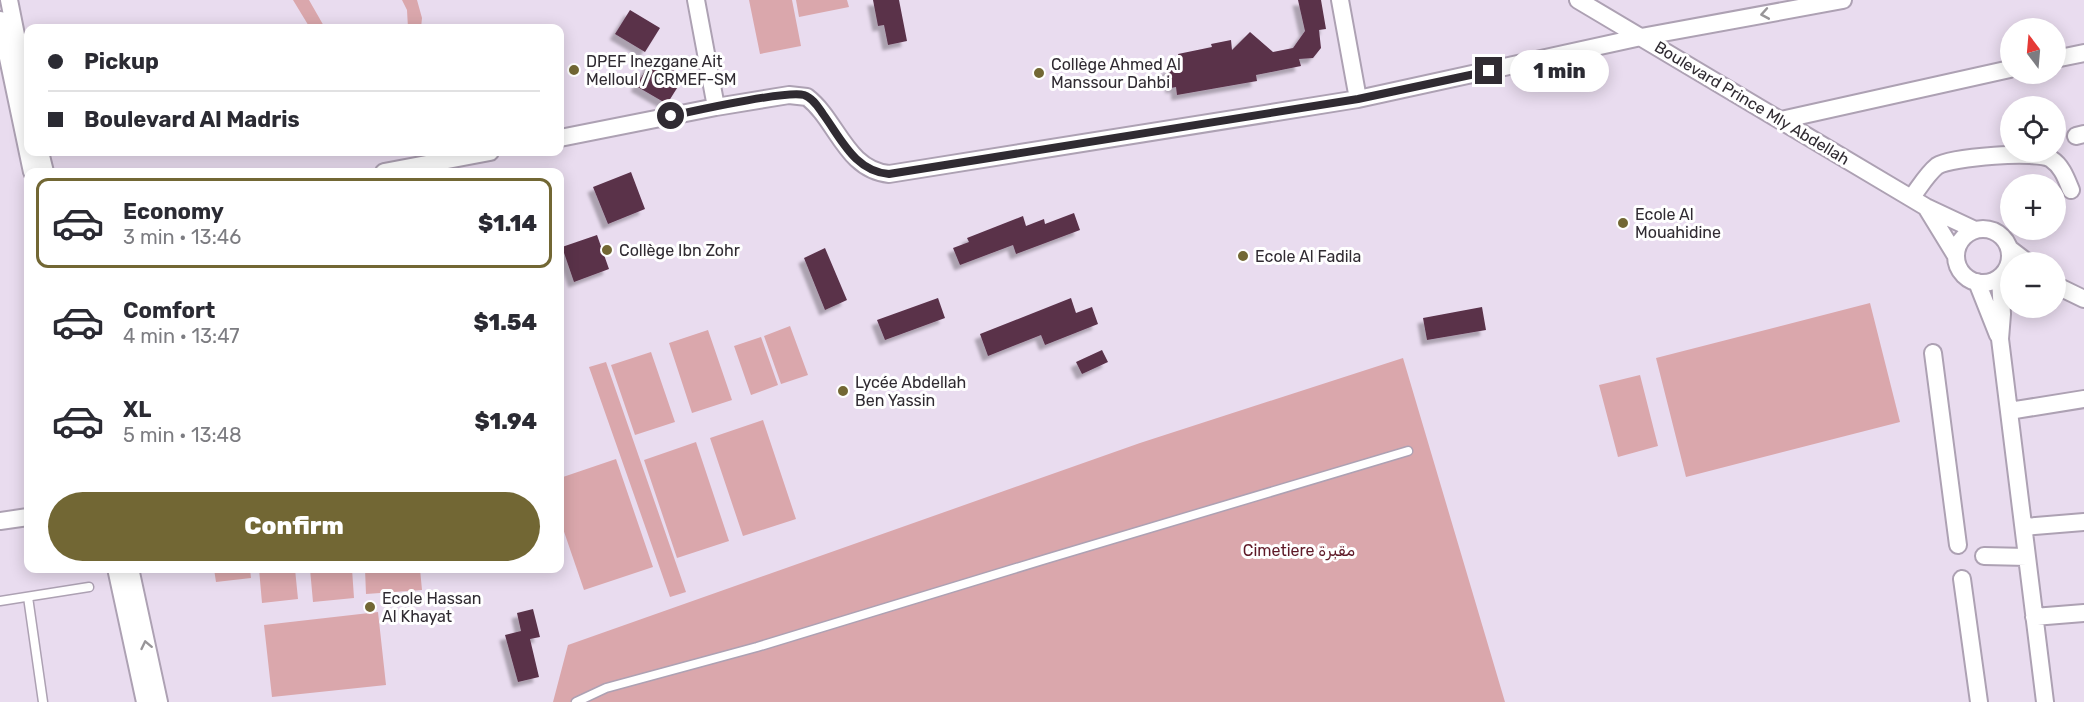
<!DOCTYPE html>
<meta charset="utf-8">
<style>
:root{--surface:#fff;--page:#f2f2f3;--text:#2b2b33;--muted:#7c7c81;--line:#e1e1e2;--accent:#726734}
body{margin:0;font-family:Rubik,Cairo,sans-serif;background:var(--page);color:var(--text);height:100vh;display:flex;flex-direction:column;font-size:22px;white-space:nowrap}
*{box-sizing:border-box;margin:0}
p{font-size:20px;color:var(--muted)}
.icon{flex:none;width:33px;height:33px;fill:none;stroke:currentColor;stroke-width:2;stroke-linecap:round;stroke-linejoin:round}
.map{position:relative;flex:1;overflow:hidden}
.sheet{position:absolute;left:24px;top:168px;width:540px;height:405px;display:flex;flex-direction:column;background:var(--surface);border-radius:12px;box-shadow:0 3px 15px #0003}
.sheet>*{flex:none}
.hud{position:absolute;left:24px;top:24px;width:540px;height:132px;border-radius:12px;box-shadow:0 3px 15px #0003;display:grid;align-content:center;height:132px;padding:0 24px;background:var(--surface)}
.needle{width:39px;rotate:344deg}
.controls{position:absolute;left:2000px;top:18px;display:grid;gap:12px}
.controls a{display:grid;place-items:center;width:66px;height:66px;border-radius:50%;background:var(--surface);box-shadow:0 3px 15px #0003;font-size:30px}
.end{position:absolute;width:27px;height:27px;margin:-14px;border:8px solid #302b32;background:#fff;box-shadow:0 0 0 3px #fff}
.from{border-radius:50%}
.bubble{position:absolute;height:42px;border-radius:21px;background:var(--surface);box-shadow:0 3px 15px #0003;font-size:20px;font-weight:800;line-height:42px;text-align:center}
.hud b{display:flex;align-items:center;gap:21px;height:57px;font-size:22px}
.hud b+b{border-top:2px solid var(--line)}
.hud i{width:15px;height:15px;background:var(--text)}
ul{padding:10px 0 0;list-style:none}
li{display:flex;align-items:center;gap:18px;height:90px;margin:0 12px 9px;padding:0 12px;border:3px solid transparent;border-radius:12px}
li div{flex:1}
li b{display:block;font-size:22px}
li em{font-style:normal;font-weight:800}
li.selected{border-color:var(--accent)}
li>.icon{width:54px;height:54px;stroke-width:1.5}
.button{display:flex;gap:12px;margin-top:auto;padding:12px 24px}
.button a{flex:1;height:69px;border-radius:36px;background:var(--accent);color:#fff;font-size:24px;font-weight:800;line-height:69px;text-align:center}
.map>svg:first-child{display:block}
.green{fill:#daa7ac}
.building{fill:#5a314a;filter:url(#shadow)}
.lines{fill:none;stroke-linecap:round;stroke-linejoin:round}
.lane-casing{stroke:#ada1b3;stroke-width:11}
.street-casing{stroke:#ada1b3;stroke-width:20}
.lane{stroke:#fff;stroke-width:8}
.street{stroke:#fff;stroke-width:16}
.oneway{stroke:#989598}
.route{stroke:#302b32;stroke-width:8}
.poi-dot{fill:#726734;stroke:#fff;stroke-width:2}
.labels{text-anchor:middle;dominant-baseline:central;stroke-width:6;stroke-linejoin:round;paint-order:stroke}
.poi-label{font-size:16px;fill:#302b32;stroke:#fff;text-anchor:start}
.street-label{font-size:16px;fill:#302b32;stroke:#fff}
.park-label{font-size:16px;fill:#5e1927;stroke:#fff}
</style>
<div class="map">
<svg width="2084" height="702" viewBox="0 0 2084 702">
<defs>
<filter id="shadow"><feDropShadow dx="-5.5" dy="5.5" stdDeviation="1.5" flood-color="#0004"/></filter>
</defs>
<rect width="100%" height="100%" fill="#e9dcef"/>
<path class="green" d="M293,0H309L325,28H310Z
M402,0H417L422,18L421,28H408L407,10Z
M749,0H792L801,46L760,54Z
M796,0H847L849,7L799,17Z
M1870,303L1900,422L1686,477L1656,358Z
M790,326L808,375L781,384L764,336Z
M708,330L732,400L692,413L669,343Z
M761,337L778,385L751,395L734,346Z
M651,352L675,422L635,435L611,365Z
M1403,358L1505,702H553L568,645L1140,443Z
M606,362L686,592L670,597L589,367Z
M1640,375L1658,446L1618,457L1599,385Z
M763,420L796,519L743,536L710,438Z
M696,442L729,541L677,558L644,460Z
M616,459L653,567L584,590L560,520V478Z
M214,569H250L251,578L216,582Z
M259,569H295L298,599L262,603Z
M310,569H352L354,598L313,602Z
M365,569H420L422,590L366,594Z
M378,612L386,685L272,697L264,625Z"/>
<path class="building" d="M873,0H899L907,41L888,45L884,25L878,26Z
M1298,0H1321L1326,29L1319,30L1321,48L1313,58L1299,59L1301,66L1256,75L1257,81L1177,95L1176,87L1171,88L1167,68L1181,65L1178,54L1212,47L1211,44L1231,40L1232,50L1250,32L1273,52L1293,48L1305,31Z
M630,10L660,28L645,52L615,34Z
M653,58L684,77L667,104L636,86Z
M631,172L645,209L608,224L593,187Z
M1074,213L1080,230L1016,254L1013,245L960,265L953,248L969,242L967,238L1023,216L1026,226L1044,219L1045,224Z
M597,235L609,269L574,282L562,247Z
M825,248L847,300L825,310L804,258Z
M938,298L945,318L885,340L877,320Z
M1071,298L1076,313L1092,307L1098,324L1045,345L1041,335L988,356L980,334Z
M1482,307L1486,330L1427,340L1423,318Z
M1102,350L1108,362L1082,374L1076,362Z
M533,609L540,637L530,639L539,677L518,682L505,635L521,631L517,613Z"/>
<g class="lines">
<defs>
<path id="lane" d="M28,597L43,702
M0,601L89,587
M576,702L606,688L757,647L1046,559L1408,451"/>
<path id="street" d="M9,0L28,95
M1340,0L1358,99
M1578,0L1926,207L1975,230
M0,20L32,172
M2055,59L2084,53
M716,107L789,95L807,97C837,120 846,170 889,174L1358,99L1641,37L1843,0
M1781,120L2010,69
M2076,136L2084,134
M560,138L716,107L696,0
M40,152L45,172
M384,172L490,152
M1911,198C1919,188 1927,174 1937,166C1951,157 2038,150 2051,159C2062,166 2066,178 2071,190
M1926,207L1956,256
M1956 256a27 27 0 1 1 54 0a27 27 0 1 1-54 0Z
M2010,249L2027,262
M2000,277L2002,314L2000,339L2045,702
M1977,282L1998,335
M2055,285L2084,299
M1933,353L1958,545
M2009,411L2084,399
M0,521L28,517
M2024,527L2084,522
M1984,556L2027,557
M116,568L145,702
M130,568L159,702
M1962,579L1979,702
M2034,617L2084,613"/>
</defs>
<use href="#lane" class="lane-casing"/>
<use href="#street" class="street-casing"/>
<use href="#lane" class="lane"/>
<use href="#street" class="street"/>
</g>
<defs><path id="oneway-chevron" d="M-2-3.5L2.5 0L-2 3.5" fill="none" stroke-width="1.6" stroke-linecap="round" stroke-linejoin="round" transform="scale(1.5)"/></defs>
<g class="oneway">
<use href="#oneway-chevron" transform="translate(1765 14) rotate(170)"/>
<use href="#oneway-chevron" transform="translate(146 645) rotate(-102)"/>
</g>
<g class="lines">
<path class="route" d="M671,116C694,111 786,90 804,95C813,98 818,107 823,114C842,140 855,171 889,174L1358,99L1489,71"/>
</g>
<g class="poi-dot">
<circle cx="574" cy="70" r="6"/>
<circle cx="1039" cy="73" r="6"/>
<circle cx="1623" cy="223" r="6"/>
<circle cx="607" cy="250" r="6"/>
<circle cx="1243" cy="256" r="6"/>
<circle cx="843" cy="391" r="6"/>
<circle cx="370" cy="607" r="6"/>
</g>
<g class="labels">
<g class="poi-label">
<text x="586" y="61">DPEF Inezgane Ait<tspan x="586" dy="18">Melloul / CRMEF-SM</tspan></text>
<text x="1051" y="64">Collège Ahmed Al<tspan x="1051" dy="18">Manssour Dahbi</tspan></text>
<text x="1635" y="214">Ecole Al<tspan x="1635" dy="18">Mouahidine</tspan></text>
<text x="619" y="250">Collège Ibn Zohr</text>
<text x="1255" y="256">Ecole Al Fadila</text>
<text x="855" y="382">Lycée Abdellah<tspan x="855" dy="18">Ben Yassin</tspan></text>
<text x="382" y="598">Ecole Hassan<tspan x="382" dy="18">Al Khayat</tspan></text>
</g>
<g class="street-label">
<text transform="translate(1752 103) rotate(31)">Boulevard Prince Mly Abdellah</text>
</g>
<g class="park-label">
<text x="1299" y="550">Cimetiere مقبرة</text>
</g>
</g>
</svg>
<div class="controls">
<a><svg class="needle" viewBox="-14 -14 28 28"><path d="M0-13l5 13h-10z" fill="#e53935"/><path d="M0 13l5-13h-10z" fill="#7c7c81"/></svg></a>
<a><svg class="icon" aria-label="locate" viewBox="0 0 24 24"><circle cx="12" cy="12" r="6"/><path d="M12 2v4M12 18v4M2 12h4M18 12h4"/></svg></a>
<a>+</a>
<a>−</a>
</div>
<i class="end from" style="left:671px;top:116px"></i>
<i class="end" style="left:1489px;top:71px"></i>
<div class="bubble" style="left:1510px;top:50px;width:99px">1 min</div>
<div class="hud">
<b><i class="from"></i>Pickup</b>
<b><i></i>Boulevard Al Madris</b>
</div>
<section class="sheet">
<ul>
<li class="selected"><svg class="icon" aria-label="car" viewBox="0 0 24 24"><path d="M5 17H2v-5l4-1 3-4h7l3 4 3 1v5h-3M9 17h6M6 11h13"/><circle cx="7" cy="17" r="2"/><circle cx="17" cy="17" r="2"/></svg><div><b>Economy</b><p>3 min · 13:46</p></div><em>$1.14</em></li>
<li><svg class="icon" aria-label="car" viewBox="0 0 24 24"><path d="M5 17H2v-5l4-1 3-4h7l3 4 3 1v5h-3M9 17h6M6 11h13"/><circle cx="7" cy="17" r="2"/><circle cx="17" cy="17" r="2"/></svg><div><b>Comfort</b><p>4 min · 13:47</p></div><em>$1.54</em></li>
<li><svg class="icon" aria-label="car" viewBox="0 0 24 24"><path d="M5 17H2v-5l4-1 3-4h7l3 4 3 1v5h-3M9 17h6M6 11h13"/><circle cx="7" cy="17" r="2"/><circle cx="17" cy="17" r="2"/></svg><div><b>XL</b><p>5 min · 13:48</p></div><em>$1.94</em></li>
</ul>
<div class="button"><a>Confirm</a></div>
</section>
</div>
